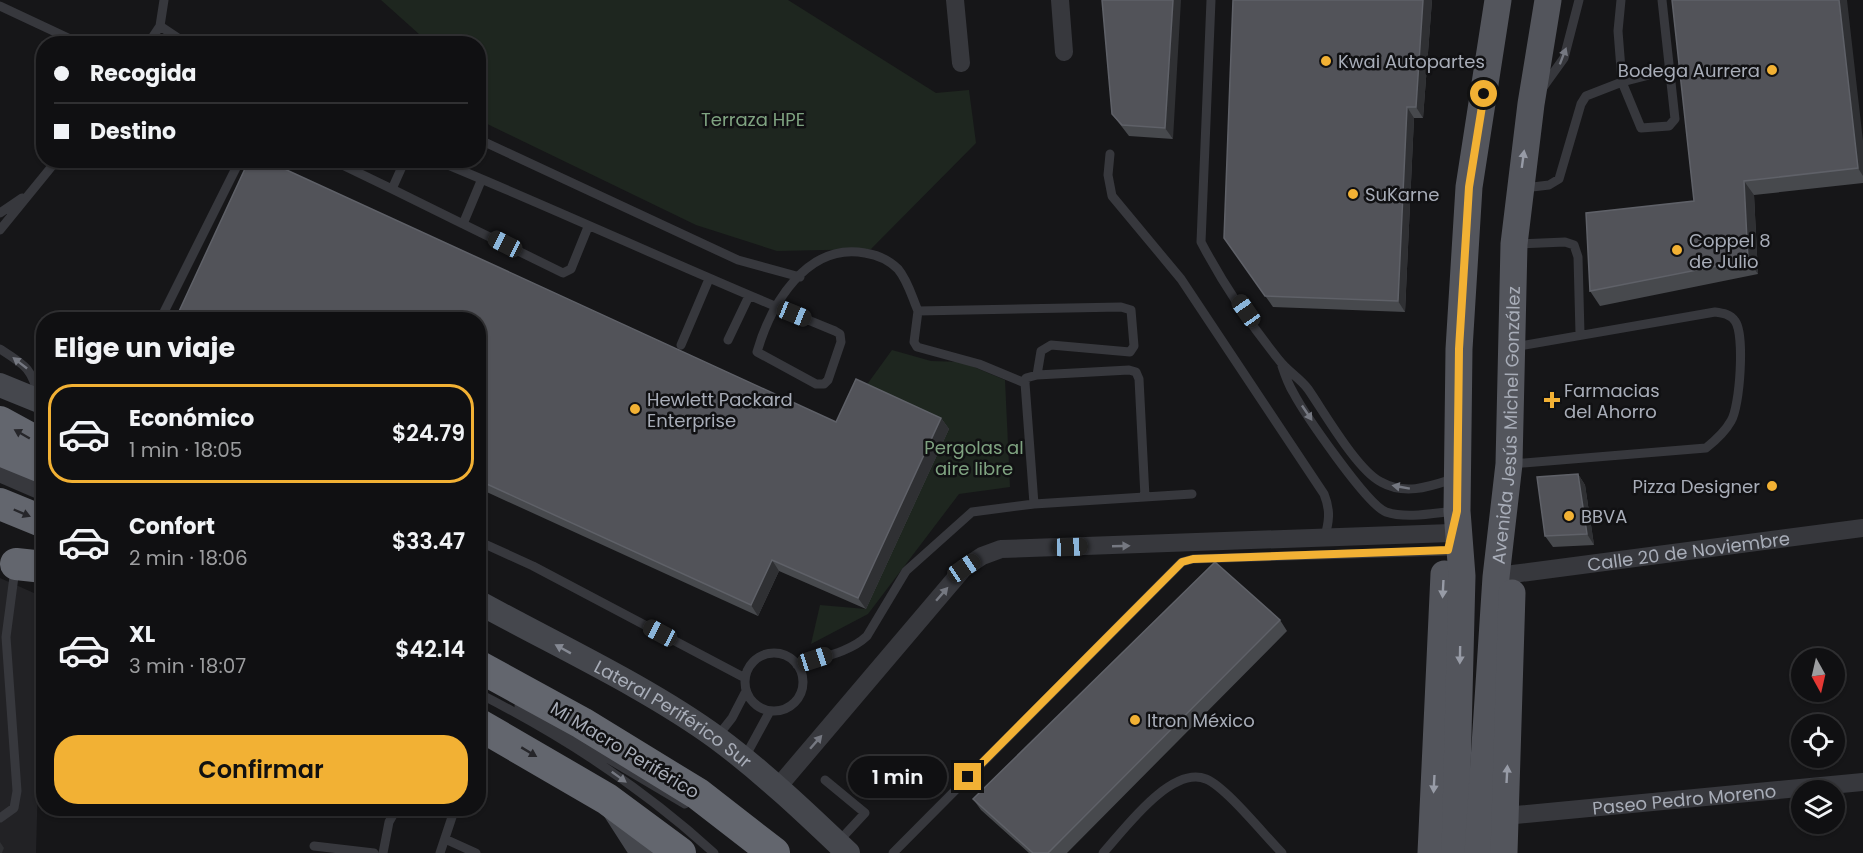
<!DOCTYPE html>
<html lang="es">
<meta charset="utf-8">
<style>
:root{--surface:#101012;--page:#1e1e20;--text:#f1f3f6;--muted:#9c9d9f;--line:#303032;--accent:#f2b134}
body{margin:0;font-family:Poppins,sans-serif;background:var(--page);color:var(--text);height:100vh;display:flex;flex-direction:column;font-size:22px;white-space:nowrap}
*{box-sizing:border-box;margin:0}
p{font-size:20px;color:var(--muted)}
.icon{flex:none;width:33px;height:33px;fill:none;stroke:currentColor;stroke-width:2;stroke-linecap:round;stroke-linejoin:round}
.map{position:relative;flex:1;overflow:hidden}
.sheet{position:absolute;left:36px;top:312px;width:450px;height:504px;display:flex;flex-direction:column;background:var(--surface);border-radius:24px;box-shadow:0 2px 4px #0004,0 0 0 2px var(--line)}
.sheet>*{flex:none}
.top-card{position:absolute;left:36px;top:36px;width:450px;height:132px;border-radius:24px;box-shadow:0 2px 4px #0004,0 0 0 2px var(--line);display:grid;align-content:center;height:132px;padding:0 18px;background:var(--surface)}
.needle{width:39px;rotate:172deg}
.fabs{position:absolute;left:1791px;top:648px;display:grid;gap:12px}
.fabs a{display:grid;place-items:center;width:54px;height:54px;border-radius:50%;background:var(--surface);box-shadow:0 2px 4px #0004,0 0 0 2px var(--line);font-size:30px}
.end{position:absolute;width:27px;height:27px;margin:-14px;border:8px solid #f2b134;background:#111;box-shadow:0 0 0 3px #111}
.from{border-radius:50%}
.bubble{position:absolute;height:42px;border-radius:21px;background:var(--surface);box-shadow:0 2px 4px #0004,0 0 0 2px var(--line);font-size:20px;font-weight:600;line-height:42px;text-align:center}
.car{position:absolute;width:18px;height:36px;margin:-18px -9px;border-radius:8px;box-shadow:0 0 4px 2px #0007;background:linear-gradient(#222 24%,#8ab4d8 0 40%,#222 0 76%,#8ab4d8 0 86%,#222 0)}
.top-card b{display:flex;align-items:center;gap:21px;height:57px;font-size:22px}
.top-card b+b{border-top:2px solid var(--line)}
.top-card i{width:15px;height:15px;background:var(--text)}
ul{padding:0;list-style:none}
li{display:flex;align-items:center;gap:18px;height:99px;margin:0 12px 9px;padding:0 6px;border:3px solid transparent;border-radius:24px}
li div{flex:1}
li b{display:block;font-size:22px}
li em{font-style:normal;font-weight:600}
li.selected{border-color:var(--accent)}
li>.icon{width:54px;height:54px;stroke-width:1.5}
h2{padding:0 18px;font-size:27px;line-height:72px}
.primary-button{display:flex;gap:12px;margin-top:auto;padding:12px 18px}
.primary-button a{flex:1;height:69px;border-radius:24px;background:var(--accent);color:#111;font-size:24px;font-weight:600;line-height:69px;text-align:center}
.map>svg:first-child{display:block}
.built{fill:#222225}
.green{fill:#1e261f}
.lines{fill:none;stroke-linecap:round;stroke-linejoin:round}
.lane{stroke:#37383d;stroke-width:9}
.street{stroke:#37383d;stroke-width:18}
.secondary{stroke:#45474d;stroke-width:24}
.primary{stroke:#53555c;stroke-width:27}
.highway{stroke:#63666e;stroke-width:32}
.wall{fill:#47494d}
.shaded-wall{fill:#2f3033}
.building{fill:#525359;stroke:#5f6168;stroke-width:1.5}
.oneway{fill:#757881}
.oneway2{fill:#979ba6}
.oneway3{fill:#26262a}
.oneway4{fill:#858993}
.route{stroke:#f2b134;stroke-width:8}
.poi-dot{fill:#f2b134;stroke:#111113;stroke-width:2}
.labels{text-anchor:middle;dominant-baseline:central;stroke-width:5;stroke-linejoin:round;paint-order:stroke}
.poi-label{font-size:18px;fill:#a8adb8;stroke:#111113;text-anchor:start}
.park-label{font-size:18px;fill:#7fa381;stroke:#111113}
.street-label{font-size:18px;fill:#a8adb8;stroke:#111113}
</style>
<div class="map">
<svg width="1863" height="853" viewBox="0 0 1863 853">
<rect width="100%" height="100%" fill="#161618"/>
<path class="built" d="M0,578L43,597L36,853H0Z"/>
<path class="green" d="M381,0H788L936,93L969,90L976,143L871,249L777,251L696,225L479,120L478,44L429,43Z
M892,350L931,361L962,362L1005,380L1010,487L959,494L868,614L811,644L820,605L866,609L863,390Z"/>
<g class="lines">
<path class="lane" d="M1211,0L1201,242C1222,282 1250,324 1279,360C1287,371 1300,378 1308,389C1324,412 1357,470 1381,482C1406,496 1431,486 1456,478
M1662,0L1675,119L1669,126L1641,128L1622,82L1669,70
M0,6L81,44
M160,26L187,44
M148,44L160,26L164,0
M1541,90L1564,58L1579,0
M478,139L738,260L800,277
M1110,154L1108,175L1112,196L1181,279L1324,494C1331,511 1329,522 1324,540
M332,160L392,189
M405,160L392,189L463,224
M436,160C570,215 701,277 835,331L840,334L841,342L828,380L824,384H816L757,352C771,304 807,242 865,253C878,255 889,260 898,269C908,281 912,297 918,311
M481,181L463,224L563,273L571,269L588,227
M1524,188L1549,185L1559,179L1581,104L1586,96L1622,82L1618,31L1621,0
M0,213L22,198
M0,230L57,160
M1518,244L1565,242L1574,245L1578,257L1580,334
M160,320L240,160
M728,340L749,296
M681,345L709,279
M0,349C25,365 32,368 39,398
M1282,366C1285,375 1288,384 1293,392C1304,413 1367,505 1386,512C1406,519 1435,513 1456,511
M1025,383L979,364L917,347L914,342L918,311L1121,307L1131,310L1134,346L1130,352L1051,345L1041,351L1037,375
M1511,464L1706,448C1716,440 1725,432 1731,421C1740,407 1745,334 1735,321C1730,314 1723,313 1715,312L1514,347
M0,470L44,488
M0,478L44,497
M1034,504L1025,383L1026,378L1037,375L1129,370L1136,372L1139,379L1145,497
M478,541L533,566L745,678
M745 682a29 29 0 1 1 58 0a29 29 0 1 1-58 0Z
M797,665C821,657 849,653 867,636L906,571L972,512L1034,504L1192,494
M478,693C563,736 644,789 714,853
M519,706L685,804
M717,737L732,718L746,691
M478,754L489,734
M745,757L770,711
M825,780L865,813L839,841
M0,818L14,808L17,791L6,637L15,569
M445,839L476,853
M314,846L374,853
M383,853L389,822L397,808
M440,853L455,808
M893,853L1182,562L1193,559L1448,551
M1103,853C1124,830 1171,765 1206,779C1226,787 1265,836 1282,853"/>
<g class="street">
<path d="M955,0L961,63"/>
<path d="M1060,0L1064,52"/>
<path id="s1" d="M1513,574L1863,528"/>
<path d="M778,787L964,568L982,556L1001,549L1451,533"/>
<path id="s2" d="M1505,816L1863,782"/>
</g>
<g class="secondary">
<path d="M0,385L44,403"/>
<path id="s3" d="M478,602C556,645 647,687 717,738C764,773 806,813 848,853"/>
<path d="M613,808L642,853"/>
</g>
<g class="primary">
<path d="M1431,853L1444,574"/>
<path d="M1455,853L1462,576L1457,511L1459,349L1469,187L1498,0"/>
<path id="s4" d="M1478,853L1496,577L1509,464L1514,244L1531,104L1548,0"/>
<path d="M1504,853L1512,593"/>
</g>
<path class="highway" d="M0,422L44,446
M0,450L44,468
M0,504L44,522
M16,564L44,567
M478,666L582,723L698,794L774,853
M478,724L607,799L680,853"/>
</g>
<path class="wall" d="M1102,0L1173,139L1129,136L1112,114Z
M1233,0H1432L1423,118H1414L1405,312L1273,307L1224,238Z
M1672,0L1863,141V183L1754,195L1758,274L1600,306L1590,291L1694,201Z
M478,320L836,422L941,418L949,429L866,609L779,571L758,616L478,488Z
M1578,474L1585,485L1594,545L1553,547L1545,536Z
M1280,620L1287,631L1067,853H1029L981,810L973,799Z"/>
<path class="shaded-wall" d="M1173,0H1181L1173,139L1165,128Z
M1423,0H1432L1423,118L1416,107Z
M1839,0H1847L1863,141V176L1858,168Z
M1407,107L1414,118L1405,312L1398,301Z
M1744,181L1754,195L1758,274L1748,260Z
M941,418L949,429L866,609L858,598Z
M1578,474L1585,485L1594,545L1587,534Z
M772,560L779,571L758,616L751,605Z
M0,842L4,848L2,853H0Z"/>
<path class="building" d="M1102,0H1173L1165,128L1122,125L1112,114Z
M1233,0H1423L1416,107H1407L1398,301L1265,296L1224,238Z
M1672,0H1839L1858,168L1744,181L1748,260L1590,291L1586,213L1694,201Z
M249,160H265L836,422L856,379L941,418L858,598L772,560L751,605L478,480V320H175Z
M1578,474L1587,534L1545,536L1537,477Z
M1215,562L1280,620L1048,853H1033L973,799Z"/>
<defs><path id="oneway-solid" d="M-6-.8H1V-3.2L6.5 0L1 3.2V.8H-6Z" transform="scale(1.5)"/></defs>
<g class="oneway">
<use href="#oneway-solid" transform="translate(1563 56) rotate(-69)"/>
<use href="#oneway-solid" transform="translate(20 363) rotate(-142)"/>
<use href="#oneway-solid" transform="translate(1307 413) rotate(56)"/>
<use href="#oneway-solid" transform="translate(1401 487) rotate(-170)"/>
<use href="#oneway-solid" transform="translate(1121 546) rotate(-2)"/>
<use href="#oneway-solid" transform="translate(942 594) rotate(-49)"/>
<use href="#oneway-solid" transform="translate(816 742) rotate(-49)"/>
<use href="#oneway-solid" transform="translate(619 777) rotate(36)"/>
</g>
<g class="oneway2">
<use href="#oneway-solid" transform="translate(1523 159) rotate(-82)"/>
<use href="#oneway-solid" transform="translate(1443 589) rotate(93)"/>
<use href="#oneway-solid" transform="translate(1460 655) rotate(91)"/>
<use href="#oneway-solid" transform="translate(1507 774) rotate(-87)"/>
<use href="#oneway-solid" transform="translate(1434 784) rotate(93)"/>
</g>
<g class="oneway3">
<use href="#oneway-solid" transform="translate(22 434) rotate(-150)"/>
<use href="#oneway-solid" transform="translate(22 513) rotate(23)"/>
<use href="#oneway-solid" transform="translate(529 752) rotate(31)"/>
</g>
<use class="oneway4" href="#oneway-solid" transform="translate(563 649) rotate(-151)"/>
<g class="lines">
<path class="route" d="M968,777L1182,562L1193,559L1448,550L1457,511L1459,349L1469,187L1484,94"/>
</g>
<g class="poi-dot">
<circle cx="1326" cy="61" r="6"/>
<circle cx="1772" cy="70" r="6"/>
<circle cx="1353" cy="194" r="6"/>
<circle cx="1677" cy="250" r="6"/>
<path d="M1549 391h6v6h6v6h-6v6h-6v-6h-6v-6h6z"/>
<circle cx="635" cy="409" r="6"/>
<circle cx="1772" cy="486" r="6"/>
<circle cx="1569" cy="516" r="6"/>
<circle cx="1135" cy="720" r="6"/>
</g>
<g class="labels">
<g class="poi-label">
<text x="1338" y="61">Kwai Autopartes</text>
<text x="1760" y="70" text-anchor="end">Bodega Aurrera</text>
<text x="1365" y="194">SuKarne</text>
<text x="1689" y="240">Coppel 8<tspan x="1689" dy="21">de Julio</tspan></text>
<text x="1564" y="390">Farmacias<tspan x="1564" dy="21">del Ahorro</tspan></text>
<text x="647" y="399">Hewlett Packard<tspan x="647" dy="21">Enterprise</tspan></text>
<text x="1760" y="486" text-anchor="end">Pizza Designer</text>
<text x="1581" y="516">BBVA</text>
<text x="1147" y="720">Itron México</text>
</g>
<g class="park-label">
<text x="753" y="119">Terraza HPE</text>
<text x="974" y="447">Pergolas al<tspan x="974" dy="21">aire libre</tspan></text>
</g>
<g class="street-label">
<text stroke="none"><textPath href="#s4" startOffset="429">Avenida Jesús Michel González</textPath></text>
<text stroke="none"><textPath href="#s1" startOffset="177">Calle 20 de Noviembre</textPath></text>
<text stroke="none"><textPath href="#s3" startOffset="225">Lateral Periférico Sur</textPath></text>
<text transform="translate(625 750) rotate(31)">Mi Macro Periférico</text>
<text stroke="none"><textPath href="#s2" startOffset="180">Paseo Pedro Moreno</textPath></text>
</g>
</g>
</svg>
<div class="fabs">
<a><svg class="needle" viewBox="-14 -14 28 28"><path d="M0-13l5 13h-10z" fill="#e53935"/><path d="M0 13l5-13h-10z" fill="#9c9d9f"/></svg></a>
<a><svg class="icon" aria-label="locate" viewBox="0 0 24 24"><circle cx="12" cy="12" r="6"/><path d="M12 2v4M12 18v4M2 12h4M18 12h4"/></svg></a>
<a><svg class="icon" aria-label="layers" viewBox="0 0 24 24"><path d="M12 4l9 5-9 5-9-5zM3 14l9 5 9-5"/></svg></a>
</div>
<i class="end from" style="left:1484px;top:94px"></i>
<i class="end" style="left:968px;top:777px"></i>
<div class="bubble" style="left:848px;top:756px;width:99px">1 min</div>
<i class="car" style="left:505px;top:244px;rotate:297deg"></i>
<i class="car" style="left:1246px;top:311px;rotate:325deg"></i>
<i class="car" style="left:794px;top:314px;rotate:112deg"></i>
<i class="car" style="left:1070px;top:547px;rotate:88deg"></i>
<i class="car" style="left:964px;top:568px;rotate:56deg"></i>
<i class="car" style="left:660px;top:633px;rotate:298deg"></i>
<i class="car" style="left:815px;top:659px;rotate:72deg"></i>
<div class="top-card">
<b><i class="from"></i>Recogida</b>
<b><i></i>Destino</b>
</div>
<section class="sheet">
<h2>Elige un viaje</h2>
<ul>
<li class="selected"><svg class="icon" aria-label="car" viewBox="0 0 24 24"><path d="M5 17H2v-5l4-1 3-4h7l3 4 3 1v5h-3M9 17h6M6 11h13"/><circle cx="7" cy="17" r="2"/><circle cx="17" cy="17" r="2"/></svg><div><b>Económico</b><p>1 min · 18:05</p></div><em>$24.79</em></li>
<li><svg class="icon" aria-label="car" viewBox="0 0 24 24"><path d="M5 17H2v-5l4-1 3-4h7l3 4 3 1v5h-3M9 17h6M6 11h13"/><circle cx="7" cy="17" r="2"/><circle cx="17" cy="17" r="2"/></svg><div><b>Confort</b><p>2 min · 18:06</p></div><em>$33.47</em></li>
<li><svg class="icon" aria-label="car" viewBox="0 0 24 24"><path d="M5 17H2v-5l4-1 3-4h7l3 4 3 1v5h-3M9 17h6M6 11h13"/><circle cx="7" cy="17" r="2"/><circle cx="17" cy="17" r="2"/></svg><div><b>XL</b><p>3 min · 18:07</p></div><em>$42.14</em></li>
</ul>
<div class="primary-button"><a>Confirmar</a></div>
</section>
</div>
